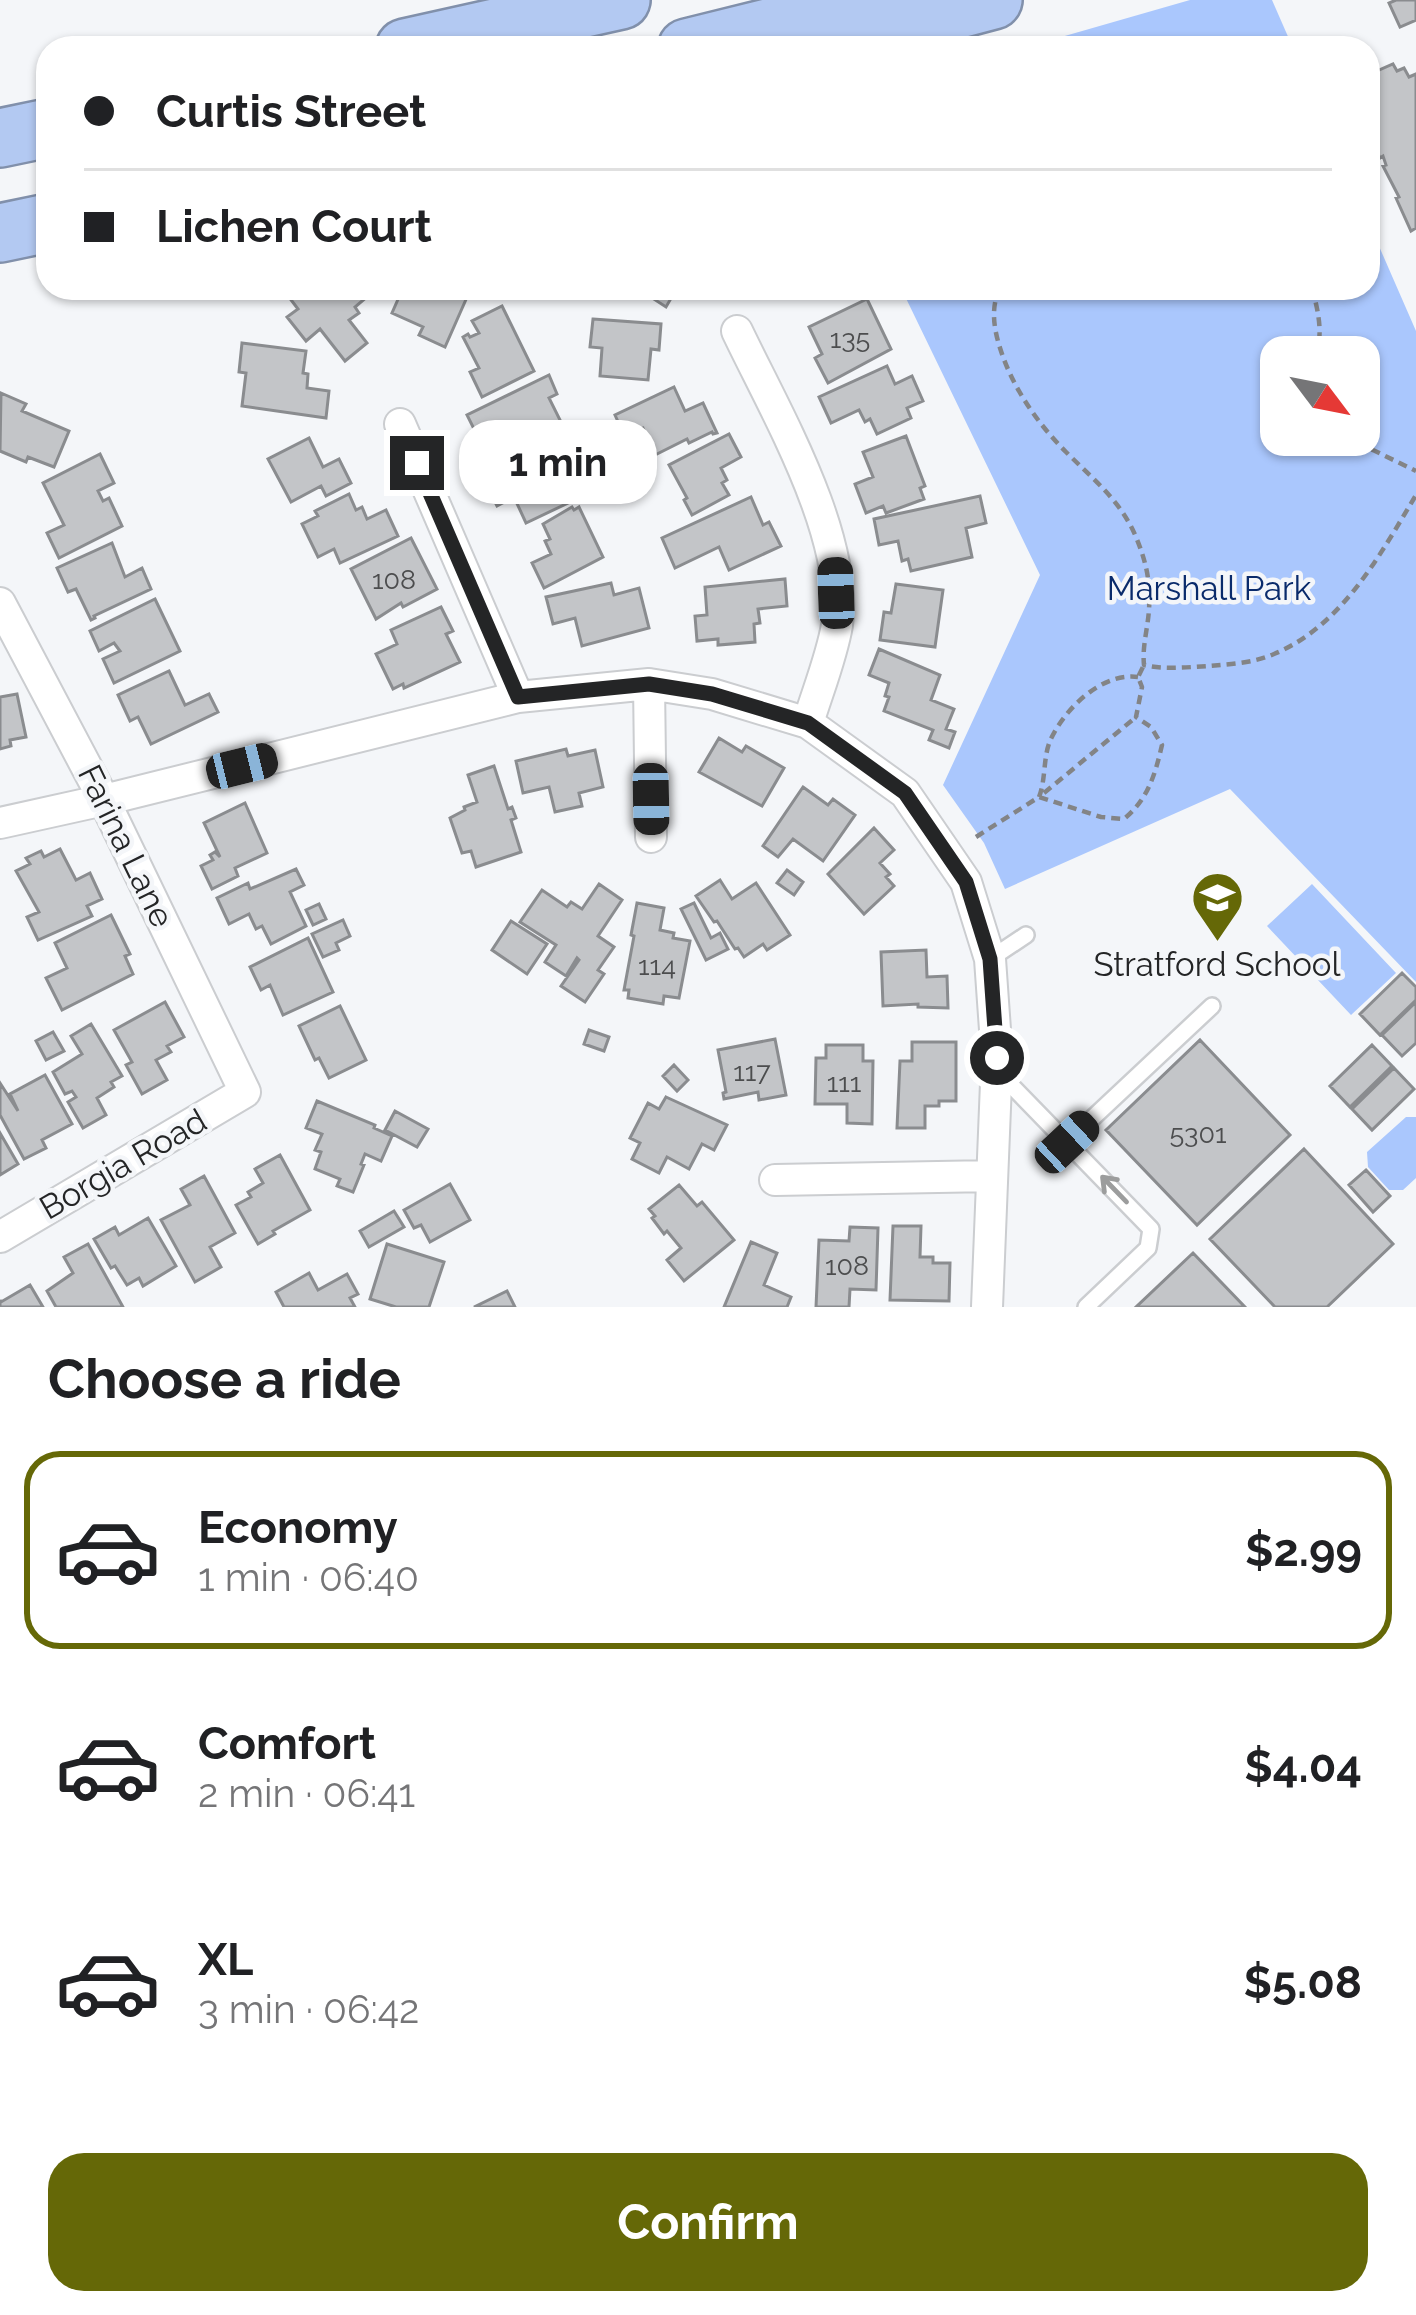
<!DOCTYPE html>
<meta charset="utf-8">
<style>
:root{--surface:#fff;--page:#f6f6f6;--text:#202124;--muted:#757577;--line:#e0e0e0;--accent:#656807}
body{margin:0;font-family:Raleway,sans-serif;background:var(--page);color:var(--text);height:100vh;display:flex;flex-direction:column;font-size:45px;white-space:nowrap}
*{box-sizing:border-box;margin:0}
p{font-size:39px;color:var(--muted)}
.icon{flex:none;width:66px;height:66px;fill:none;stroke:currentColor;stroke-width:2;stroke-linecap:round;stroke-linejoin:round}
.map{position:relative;height:1307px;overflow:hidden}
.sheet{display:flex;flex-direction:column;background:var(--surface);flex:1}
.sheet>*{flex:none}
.top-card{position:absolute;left:36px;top:36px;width:1344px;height:264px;border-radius:36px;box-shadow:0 3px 9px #0004;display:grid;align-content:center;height:264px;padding:0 48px;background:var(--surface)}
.needle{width:78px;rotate:122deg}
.buttons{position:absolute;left:1260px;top:336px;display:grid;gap:24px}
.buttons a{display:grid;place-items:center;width:120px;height:120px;border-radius:24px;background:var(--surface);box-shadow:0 3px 9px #0004;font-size:60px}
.end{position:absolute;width:54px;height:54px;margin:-27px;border:15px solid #242526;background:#fff;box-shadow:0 0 0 6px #fff}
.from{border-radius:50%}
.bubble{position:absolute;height:84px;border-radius:36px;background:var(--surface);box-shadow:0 3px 9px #0004;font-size:39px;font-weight:700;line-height:84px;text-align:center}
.car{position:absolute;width:36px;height:72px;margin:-36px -18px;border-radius:15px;box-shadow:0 0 9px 3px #0007;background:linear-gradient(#222 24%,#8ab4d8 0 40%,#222 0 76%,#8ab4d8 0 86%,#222 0)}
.top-card b{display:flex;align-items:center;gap:42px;height:114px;font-size:45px}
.top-card b+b{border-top:3px solid var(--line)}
.top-card i{width:30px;height:30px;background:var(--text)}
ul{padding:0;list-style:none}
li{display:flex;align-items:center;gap:36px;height:198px;margin:0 24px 18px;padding:0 24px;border:6px solid transparent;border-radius:36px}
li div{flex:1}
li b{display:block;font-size:45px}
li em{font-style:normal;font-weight:700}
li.active{border-color:var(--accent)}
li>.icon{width:108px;height:108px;stroke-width:1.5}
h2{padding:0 48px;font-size:54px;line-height:144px}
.action{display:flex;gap:24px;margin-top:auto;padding:24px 48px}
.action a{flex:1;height:138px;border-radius:36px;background:var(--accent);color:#fff;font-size:48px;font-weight:700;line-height:138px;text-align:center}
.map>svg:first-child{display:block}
.green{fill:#aac7fd;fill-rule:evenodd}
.building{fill:#c3c5c8;stroke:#8a8c8f;stroke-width:3}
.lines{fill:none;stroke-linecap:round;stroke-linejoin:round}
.service-casing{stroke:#cbcdd0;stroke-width:20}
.minor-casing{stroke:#cbcdd0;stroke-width:34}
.motorway-casing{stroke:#8190ab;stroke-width:62}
.path{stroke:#838486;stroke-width:4.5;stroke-dasharray:9 6;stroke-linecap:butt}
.service{stroke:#fff;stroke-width:15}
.minor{stroke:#fff;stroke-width:30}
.motorway{stroke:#b3c9f2;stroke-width:57}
.oneway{stroke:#9c9d9d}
.route{stroke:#242526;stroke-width:15}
.labels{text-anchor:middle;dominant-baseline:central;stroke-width:9;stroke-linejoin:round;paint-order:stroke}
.number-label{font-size:27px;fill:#4c4d4e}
.park-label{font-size:33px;fill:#0a2b6b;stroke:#f4f6f9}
.street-label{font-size:33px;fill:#242526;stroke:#f4f6f9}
.poi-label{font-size:33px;fill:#242526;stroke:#f4f6f9}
</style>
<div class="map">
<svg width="1416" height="1307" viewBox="0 0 1416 1307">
<rect width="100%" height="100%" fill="#f4f6f9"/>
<path class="green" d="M1190,0H1272L1293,48H1023Z
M1368,221L1416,331V982L1230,789L1005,889L984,843L943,785L1040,575L901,288H1368ZM1281,357H1359V435H1281Z
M1312,884L1396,973L1351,1015L1267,926Z
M1406,1117H1416V1178L1403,1190H1389L1368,1167L1367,1152Z"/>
<path class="building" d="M1396,0H1416V20L1400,27L1389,3Z
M1393,64L1397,71L1404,68L1409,77L1416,74V228L1411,231L1396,198L1399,197L1383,166L1386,165L1383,156L1380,158L1370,136L1372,134L1368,132V75Z
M282,288H362L368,296L355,307L359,313L349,320L367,343L345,361L320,329L306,341L287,317L298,309Z
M403,288H471L445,347L419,335L423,327L392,313Z
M637,288H677L666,307Z
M867,299L891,349L828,383L815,358L822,354L809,327Z
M502,306L534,371L482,397L470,372L479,368L463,337L468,334L470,337L479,333L472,321Z
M593,319L661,324L659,350L651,349L648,380L600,376L602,348L590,347Z
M242,343L306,351L303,373L308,374L307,388L329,391L326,418L242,406L246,373L239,372Z
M887,366L895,384L912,376L923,401L907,408L911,418L877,434L870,419L865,422L859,410L831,423L819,397Z
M549,375L557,394L549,398L564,428L519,450L520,453L493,467L467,415Z
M674,387L685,411L703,403L717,433L713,434L712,432L689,443L687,439L655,455L643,428L625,437L615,415Z
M1,393L26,404L22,411L69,431L54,467L28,457L26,462L0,451Z
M729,434L741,457L721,468L727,480L722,483L729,495L692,515L684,500L687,498L669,465Z
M906,436L925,486L920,488L924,499L886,513L883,506L866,513L855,484L873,477L863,452Z
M309,438L323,467L339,459L351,483L326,496L321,486L291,502L268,459Z
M100,454L114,483L98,491L103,501L109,498L122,526L59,558L47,533L64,525L43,483Z
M543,454L553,475L575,464L587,494L526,523L514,497L497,506L484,480Z
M349,494L356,510L362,507L367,519L386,510L398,536L340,563L334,549L318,557L302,524L318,516L315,511Z
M980,496L986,523L966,528L972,557L911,571L908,559L902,561L898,541L879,545L874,519Z
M751,497L763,525L769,522L781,546L729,570L719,547L675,568L662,538Z
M572,507L574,510L579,507L603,557L544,588L532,563L551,554L545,541L550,539L543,524Z
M411,538L437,589L403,607L401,603L376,619L351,569Z
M112,543L125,577L142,568L151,589L94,616L95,618L91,620L76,589L68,592L57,568Z
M785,579L787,606L758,609L760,623L754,624L755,642L718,645V639L697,641L695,616L707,615L705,587Z
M611,583L614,595L639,588L649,628L582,646L575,618L553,624L546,597Z
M896,584L943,590L935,647L880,640L884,612L891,613Z
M155,599L180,651L114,683L103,659L120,651L114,643L99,651L90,631Z
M441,607L453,631L446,634L460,662L404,688L403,684L393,689L376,654L397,644L391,630Z
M879,649L940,675L931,700L954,709L946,729L955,732L949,748L929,740L933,730L884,711L889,697L885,696L889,683L869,675Z
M169,671L185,705L209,694L218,712L151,744L138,717L130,721L118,695Z
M17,694L26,737L10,740L11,746L0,749V697Z
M719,738L742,752L746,746L784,768L762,806L699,772Z
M566,749L568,756L595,750L603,787L579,793L582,806L555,812L549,787L523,793L516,761Z
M494,766L508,809L512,807L516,818L511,820L521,852L476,867L471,851L462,853L450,818L465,810L464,807L477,802L468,775Z
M803,787L828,805L833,799L855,815L823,861L793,839L778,857L763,846Z
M245,803L267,853L235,868L238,876L212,889L201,866L213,860L210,855L215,852L220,857L204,823Z
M874,828L894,850L880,863L890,874L886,877L894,886L864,914L828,874Z
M60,849L76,880L90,873L102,899L87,906L92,916L38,940L27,917L39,912L16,871L30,864L26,858L41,851L44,857Z
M296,869L304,885L290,892L306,926L271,944L262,926L256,929L249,914L229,924L217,898L248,883L250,889Z
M787,870L803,882L794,895L777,883Z
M720,880L732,899L756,883L790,935L767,950L763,944L744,957L738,948L735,949L717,921L714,922L696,896Z
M599,884L622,900L598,936L614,947L598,970L604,974L585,1002L561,986L579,960L577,958L566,976L545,962L556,945L520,922L542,890L567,907L571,902L582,909Z
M637,903L664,908L660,930L674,933L673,938L690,941L679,998L664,996L663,1004L628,998L629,990H624L634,936L631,935Z
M694,903L711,938L720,933L728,949L706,960L681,909Z
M319,904L326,919L313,925L306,910Z
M111,915L130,954L125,956L133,974L62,1010L46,978L67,968L55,943Z
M343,920L350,936L336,943L339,950L323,957L312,934Z
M511,921L547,944L527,974L492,950Z
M308,938L333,992L283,1015L270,985L261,990L250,967Z
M926,950L927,977L947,976L948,1008L918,1007V1004L883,1006L881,952Z
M1402,973L1416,987V1000L1380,1035L1360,1014Z
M165,1002L184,1037L167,1046L171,1052L156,1060L167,1080L142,1094L126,1065L132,1062L114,1030Z
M1416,1002V1043L1402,1056L1382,1035Z
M340,1006L366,1060L329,1078L319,1058L315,1060L299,1026Z
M91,1024L122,1076L111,1082L114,1087L97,1098L106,1115L83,1128L68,1102L76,1097L72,1091L65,1094L53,1072L82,1054L71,1036Z
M589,1030L609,1037L604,1051L584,1044Z
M53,1032L64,1051L46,1060L36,1041Z
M775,1039L786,1095L759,1100L758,1092L724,1099L723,1093L726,1092L718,1050Z
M1200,1040L1290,1135L1197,1225L1106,1130Z
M912,1042H956V1101H939V1106H925V1128H897L900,1061H912Z
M826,1045H863V1061H873L872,1124L847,1123V1104H815L816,1058H826Z
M1372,1045L1392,1066L1350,1107L1330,1086Z
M674,1065L688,1080L677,1091L663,1076Z
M1394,1068L1414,1089L1372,1130L1352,1109Z
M45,1075L72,1124L42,1140L46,1148L24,1159L0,1115V1083L18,1111L10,1094Z
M666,1097L727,1125L714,1150L702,1144L689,1169L667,1157L659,1173L632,1159L640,1143L630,1138L648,1103L659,1109Z
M317,1101L375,1125L374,1128L392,1136L381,1161L365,1154L361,1164L364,1165L353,1192L337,1186L340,1179L315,1169L321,1152L315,1150L322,1134L306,1128Z
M395,1111L428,1129L417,1147L385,1130Z
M0,1133L18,1164L0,1175Z
M1304,1149L1393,1244L1327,1307H1275L1210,1239Z
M280,1155L310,1210L273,1231L275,1234L258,1244L236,1205L251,1197L248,1192L263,1183L255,1169Z
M1366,1170L1390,1196L1373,1212L1349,1185Z
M204,1176L235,1233L210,1247L221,1267L195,1282L161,1220L190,1205L181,1189Z
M450,1184L470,1220L430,1242L421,1225L414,1228L404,1210Z
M679,1185L697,1206L702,1202L734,1240L684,1281L667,1260L681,1248L667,1231L664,1234L652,1218L655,1216L649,1209Z
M394,1211L404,1227L369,1247L360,1231Z
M148,1218L176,1266L143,1286L139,1278L127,1285L115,1266L111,1268L94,1239L115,1227L119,1235Z
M893,1226H921L920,1257H933V1263H950L949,1301L890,1300Z
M850,1227L878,1228L876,1290L850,1289L849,1307H816L819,1240L849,1241Z
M751,1242L777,1253L764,1285L791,1297L787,1307H724Z
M88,1244L123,1307H56L47,1291L73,1273L64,1257Z
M387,1244L444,1262L429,1307H396L370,1299Z
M1193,1253L1245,1307H1136Z
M309,1273L318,1290L347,1274L358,1294L350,1298L355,1307H284L276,1292Z
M30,1285L43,1307H0V1300L1,1302Z
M507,1291L515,1307H474Z"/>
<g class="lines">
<defs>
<path id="service" d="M990,959L1026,935
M998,1077L1008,1082L1151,1229L1148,1248L1086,1307
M1067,1142L1212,1006"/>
<path id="minor" d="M737,331C775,411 849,536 837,625C832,656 817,693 808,723
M400,424L518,697
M0,603L104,800L245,1092L0,1237
M649,684L651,837
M0,823L104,800L518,697L649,684L712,694L808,723L905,793L966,882L990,959L997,1058L987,1307
M775,1180L992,1176"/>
<path id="motorway" d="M842,40L993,0
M405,48L621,0
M687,48L881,0
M0,138L48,128
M0,233L48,223"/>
</defs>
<use href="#service" class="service-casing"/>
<use href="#minor" class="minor-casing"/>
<use href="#motorway" class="motorway-casing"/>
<path class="path" d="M1000,288C990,308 994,330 1001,351C1013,388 1038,424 1066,452C1093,479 1121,501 1136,537C1146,561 1151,583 1149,609C1148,628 1142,646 1144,665C1165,670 1188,667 1210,666C1231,664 1254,663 1274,654C1342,626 1380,555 1416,495
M1312,288C1318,310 1324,335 1315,357
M1329,435L1373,450L1416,471
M1044,793L1136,717
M1039,797C1046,779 1043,758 1050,741C1064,709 1102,672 1138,677
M976,837L1039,797L1101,817L1124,819C1148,799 1155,775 1162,745L1151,727L1136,717L1142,687L1138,677L1144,665"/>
<use href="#service" class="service"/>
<use href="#minor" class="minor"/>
<use href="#motorway" class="motorway"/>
</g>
<defs><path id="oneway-shaft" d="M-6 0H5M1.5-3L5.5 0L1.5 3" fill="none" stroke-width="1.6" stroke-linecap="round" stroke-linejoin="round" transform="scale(3)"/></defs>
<use class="oneway" href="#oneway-shaft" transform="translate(1114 1189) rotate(-134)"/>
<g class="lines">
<path class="route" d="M417,463L518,697L649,684L712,694L808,723L905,793L966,882L990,959L997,1058"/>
</g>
<defs>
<symbol id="school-pin" viewBox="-11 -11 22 30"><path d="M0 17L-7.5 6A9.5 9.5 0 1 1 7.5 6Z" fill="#656807" stroke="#f4f6f9"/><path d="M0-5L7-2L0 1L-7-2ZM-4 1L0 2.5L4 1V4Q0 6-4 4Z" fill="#fff"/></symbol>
</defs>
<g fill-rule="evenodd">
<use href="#school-pin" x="1188" y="868" width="59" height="81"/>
</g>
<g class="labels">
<g class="number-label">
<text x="850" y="338">135</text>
<text x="394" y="579">108</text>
<text x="657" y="965">114</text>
<text x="752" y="1071">117</text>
<text x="844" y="1082">111</text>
<text x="1198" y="1133">5301</text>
<text x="847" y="1265">108</text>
</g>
<g class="park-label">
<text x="1209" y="588">Marshall Park</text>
</g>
<g class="street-label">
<text transform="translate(126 846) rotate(64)">Farina Lane</text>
<text transform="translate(123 1164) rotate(-30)">Borgia Road</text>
</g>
<g class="poi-label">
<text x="1217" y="964">Stratford School</text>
</g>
</g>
</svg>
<div class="buttons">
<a><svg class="needle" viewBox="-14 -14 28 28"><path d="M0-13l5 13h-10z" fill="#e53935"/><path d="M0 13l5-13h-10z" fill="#757577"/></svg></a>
</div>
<i class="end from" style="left:997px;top:1058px"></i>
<i class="end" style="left:417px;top:463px"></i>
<div class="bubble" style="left:459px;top:420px;width:198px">1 min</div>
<i class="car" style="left:836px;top:593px;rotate:358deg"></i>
<i class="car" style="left:242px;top:766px;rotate:76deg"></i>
<i class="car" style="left:651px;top:799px;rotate:179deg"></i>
<i class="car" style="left:1067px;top:1142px;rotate:47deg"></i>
<div class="top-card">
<b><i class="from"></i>Curtis Street</b>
<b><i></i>Lichen Court</b>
</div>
</div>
<section class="sheet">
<h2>Choose a ride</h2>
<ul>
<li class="active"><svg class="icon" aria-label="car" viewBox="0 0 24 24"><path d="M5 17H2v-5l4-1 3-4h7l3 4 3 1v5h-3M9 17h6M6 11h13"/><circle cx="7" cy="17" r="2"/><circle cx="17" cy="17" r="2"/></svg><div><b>Economy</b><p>1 min · 06:40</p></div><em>$2.99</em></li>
<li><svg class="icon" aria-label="car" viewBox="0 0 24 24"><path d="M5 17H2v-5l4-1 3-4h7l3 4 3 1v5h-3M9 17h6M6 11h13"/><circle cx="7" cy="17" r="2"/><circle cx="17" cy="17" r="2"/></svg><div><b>Comfort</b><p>2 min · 06:41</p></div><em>$4.04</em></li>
<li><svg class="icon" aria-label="car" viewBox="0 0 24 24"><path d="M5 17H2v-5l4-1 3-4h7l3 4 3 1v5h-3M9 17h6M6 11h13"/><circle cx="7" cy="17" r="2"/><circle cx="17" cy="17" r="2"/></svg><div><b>XL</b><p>3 min · 06:42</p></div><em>$5.08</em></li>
</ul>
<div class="action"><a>Confirm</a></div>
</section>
